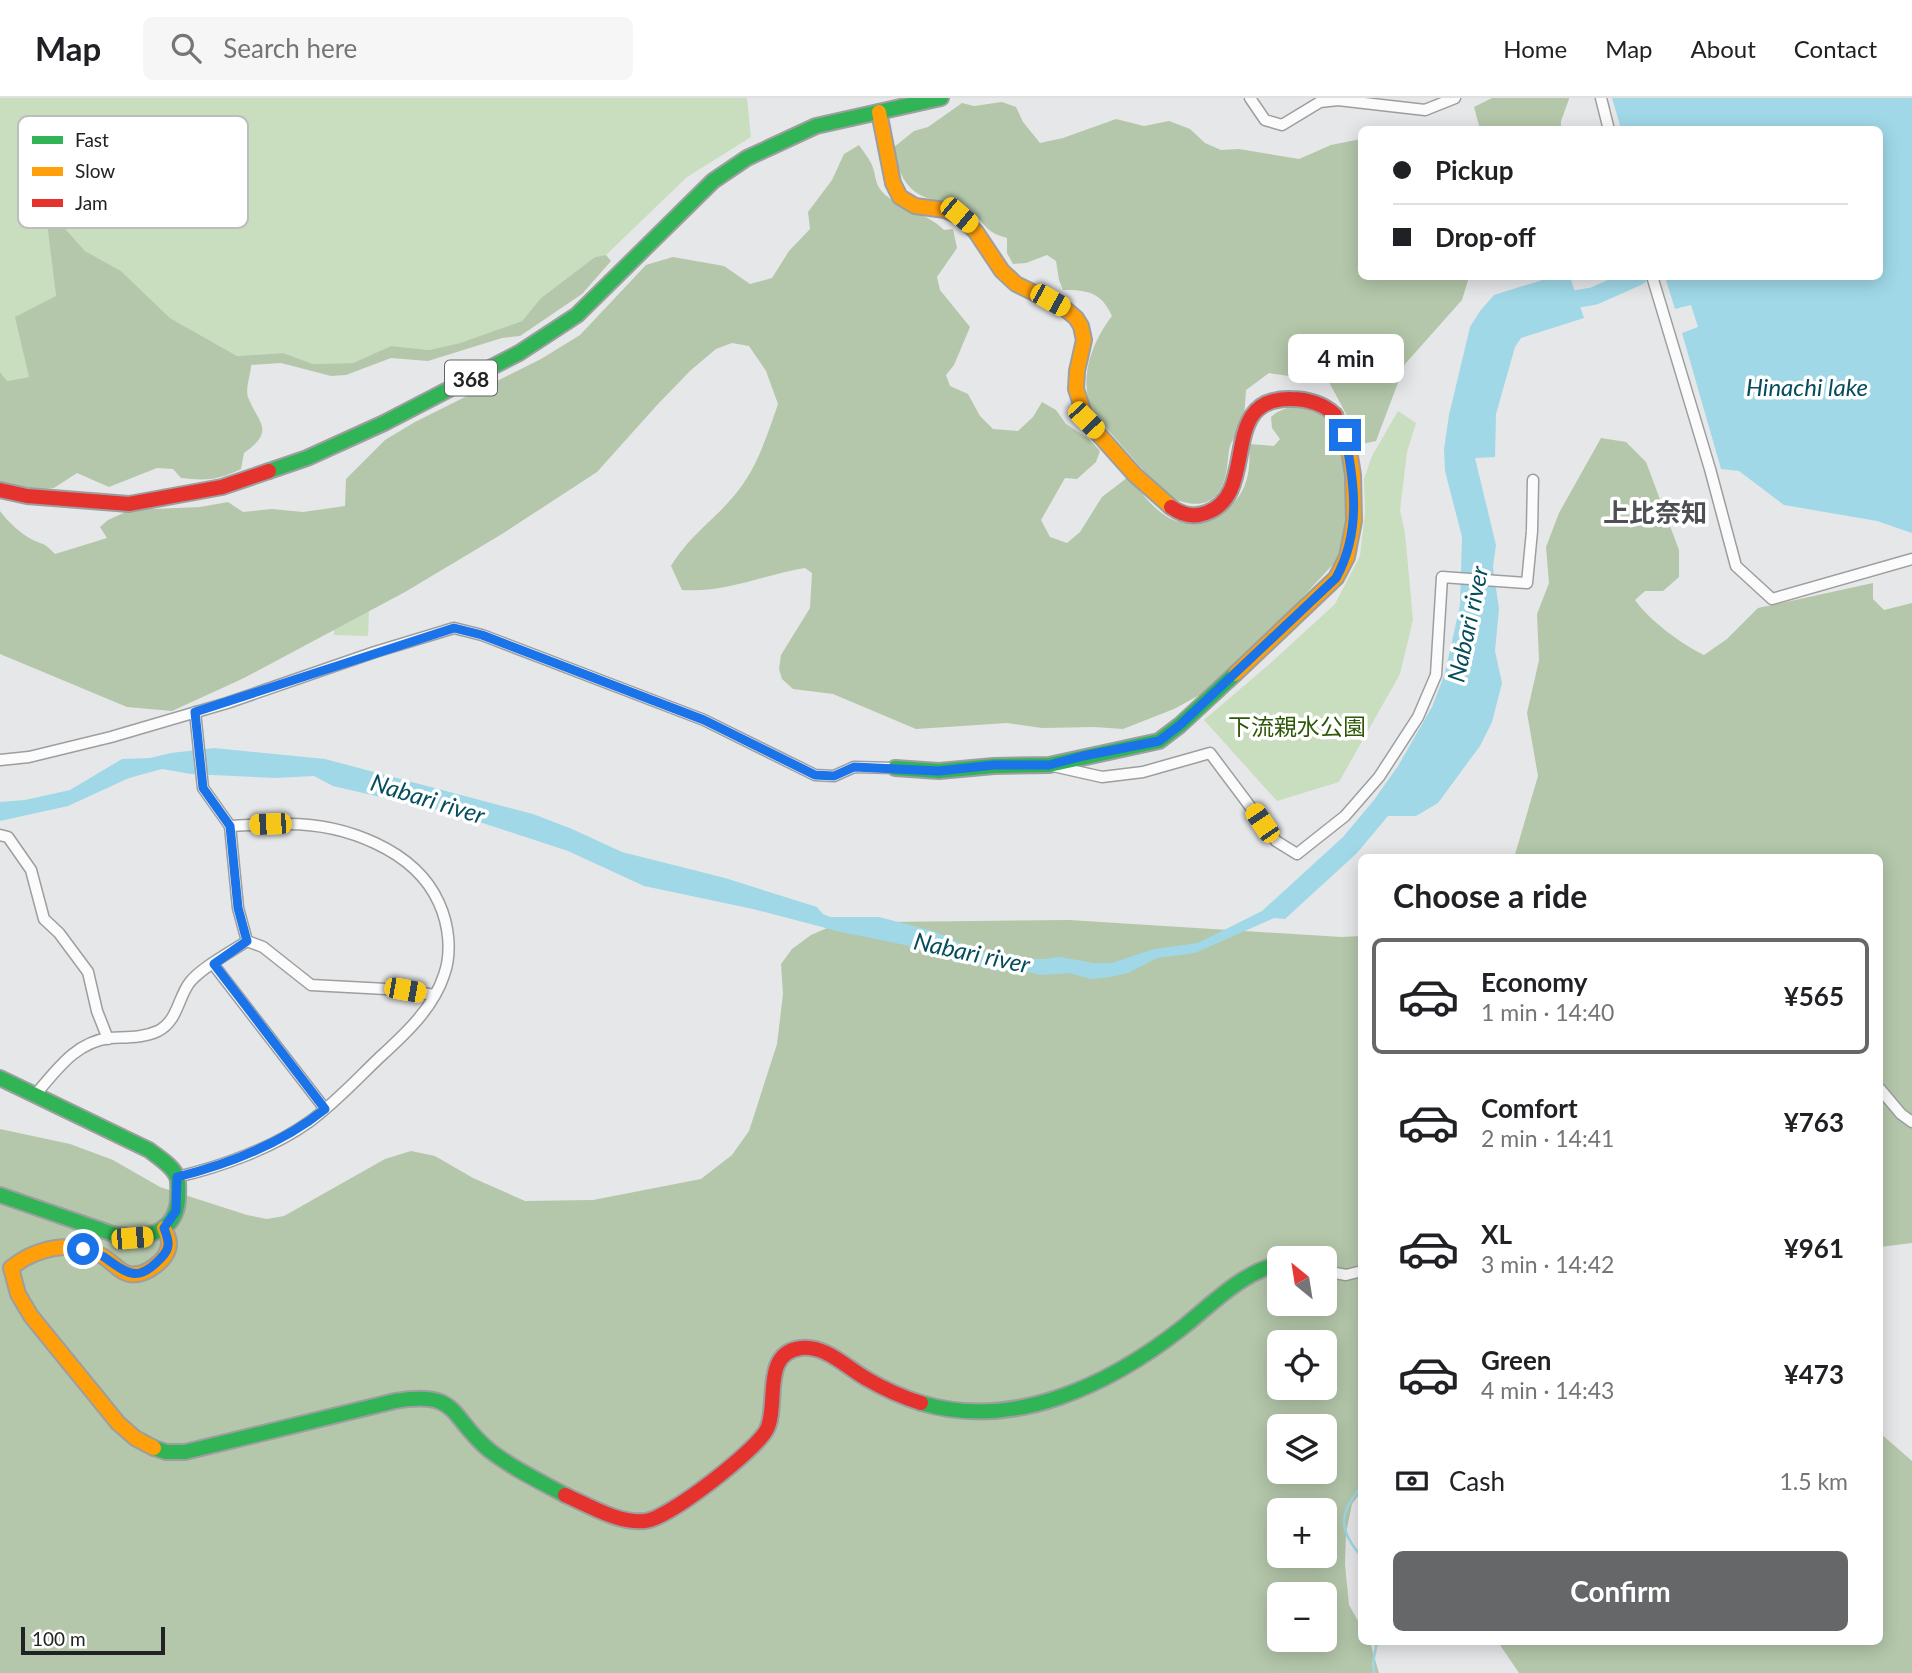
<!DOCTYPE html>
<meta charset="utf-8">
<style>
:root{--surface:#fff;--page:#f6f6f6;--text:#202124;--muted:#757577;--line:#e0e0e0;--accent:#666768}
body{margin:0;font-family:Lato,"Noto Sans JP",sans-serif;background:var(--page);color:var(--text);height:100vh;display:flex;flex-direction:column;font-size:26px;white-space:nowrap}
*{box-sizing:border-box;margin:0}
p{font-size:23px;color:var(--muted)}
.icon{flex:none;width:38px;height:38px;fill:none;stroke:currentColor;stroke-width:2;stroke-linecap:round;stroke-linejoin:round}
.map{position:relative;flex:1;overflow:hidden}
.sheet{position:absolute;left:1358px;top:756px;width:525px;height:791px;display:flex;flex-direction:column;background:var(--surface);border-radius:10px;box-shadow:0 4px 18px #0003}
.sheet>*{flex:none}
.banner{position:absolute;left:1358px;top:28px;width:525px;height:154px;border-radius:10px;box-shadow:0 4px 18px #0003;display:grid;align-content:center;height:154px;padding:0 35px;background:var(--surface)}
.needle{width:46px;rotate:330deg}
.controls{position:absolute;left:1267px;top:1148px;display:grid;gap:14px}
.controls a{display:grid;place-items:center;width:70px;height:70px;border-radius:10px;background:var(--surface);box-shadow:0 4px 18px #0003;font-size:35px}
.scale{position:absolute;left:21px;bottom:18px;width:144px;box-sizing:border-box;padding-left:7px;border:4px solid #212223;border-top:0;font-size:19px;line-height:24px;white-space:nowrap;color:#212223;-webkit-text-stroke:5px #fff;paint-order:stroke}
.end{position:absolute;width:32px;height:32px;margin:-16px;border:9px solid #1a73e8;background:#fff;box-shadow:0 0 0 4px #fff}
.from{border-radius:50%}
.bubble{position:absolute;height:49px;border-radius:10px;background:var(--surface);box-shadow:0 4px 18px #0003;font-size:23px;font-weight:700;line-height:49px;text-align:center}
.car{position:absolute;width:21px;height:42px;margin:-21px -10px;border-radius:9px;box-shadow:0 0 5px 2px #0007;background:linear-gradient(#f5c518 24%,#345 0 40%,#f5c518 0 76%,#345 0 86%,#f5c518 0)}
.banner b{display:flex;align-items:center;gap:24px;height:66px;font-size:26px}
.banner b+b{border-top:2px solid var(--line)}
.banner i{width:18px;height:18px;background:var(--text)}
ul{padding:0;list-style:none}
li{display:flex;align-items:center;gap:21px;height:116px;margin:0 14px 10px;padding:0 21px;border:4px solid transparent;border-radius:10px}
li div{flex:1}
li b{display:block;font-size:26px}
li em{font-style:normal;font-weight:700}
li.on{border-color:var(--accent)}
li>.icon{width:63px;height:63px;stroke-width:1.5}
h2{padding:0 35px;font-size:32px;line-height:84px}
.pay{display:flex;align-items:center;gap:18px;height:77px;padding:0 35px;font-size:26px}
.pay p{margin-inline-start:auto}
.cta{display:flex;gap:14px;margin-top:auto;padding:14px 35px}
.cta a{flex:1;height:80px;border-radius:10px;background:var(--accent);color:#fff;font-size:28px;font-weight:700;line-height:80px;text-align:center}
header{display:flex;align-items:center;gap:42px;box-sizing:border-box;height:98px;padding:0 35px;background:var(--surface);border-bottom:2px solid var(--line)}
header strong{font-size:33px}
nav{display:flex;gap:38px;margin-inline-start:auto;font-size:24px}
.search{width:490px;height:63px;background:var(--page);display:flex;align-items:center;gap:18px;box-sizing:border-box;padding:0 24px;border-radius:10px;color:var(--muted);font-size:26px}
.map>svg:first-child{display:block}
.green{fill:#c9ddbf}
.forest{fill:#b4c7aa;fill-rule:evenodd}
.water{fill:#a0d8e8}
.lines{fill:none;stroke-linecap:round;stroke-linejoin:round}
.stream{stroke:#a0d8e8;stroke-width:2.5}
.river{stroke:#a0d8e8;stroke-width:18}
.street-casing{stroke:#9d9ea0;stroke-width:13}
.fast-casing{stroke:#9d9ea0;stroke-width:18}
.slow-casing{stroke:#9d9ea0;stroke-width:18}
.jam-casing{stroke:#9d9ea0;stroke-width:18}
.street{stroke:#fbfbfc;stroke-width:10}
.fast{stroke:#30b455;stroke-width:14}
.slow{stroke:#ff9f0a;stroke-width:14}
.jam{stroke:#e5322d;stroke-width:14}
.route{stroke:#1a73e8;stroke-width:9}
.labels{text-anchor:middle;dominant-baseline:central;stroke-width:7;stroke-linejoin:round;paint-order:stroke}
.shield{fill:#fff;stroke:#646465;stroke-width:2}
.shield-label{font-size:21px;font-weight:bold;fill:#212223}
.park-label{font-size:23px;fill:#2e5707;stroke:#fff}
.water-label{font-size:24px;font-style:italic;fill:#054d5d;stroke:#fff}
.quarter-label{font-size:26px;font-weight:bold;fill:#4f5053;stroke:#fff}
.key{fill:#fff;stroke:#bcbdbd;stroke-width:2}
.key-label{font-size:19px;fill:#212223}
</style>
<header>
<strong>Map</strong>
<div class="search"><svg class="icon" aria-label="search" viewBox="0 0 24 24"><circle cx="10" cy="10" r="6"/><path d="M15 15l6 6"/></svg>Search here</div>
<nav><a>Home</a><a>Map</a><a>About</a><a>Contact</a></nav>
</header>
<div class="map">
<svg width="1912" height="1575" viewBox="0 0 1912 1575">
<rect width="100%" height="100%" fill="#e6e7e9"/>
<path class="green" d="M0,0H747L751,39L687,79L606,157L595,159L541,200L522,223L460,245L429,252L391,248L353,265L313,266L283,255L237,258L170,220L121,173L85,153L46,109L56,198L29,279L6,283L0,274Z
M1398,313L1416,325L1407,354L1400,412L1405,435L1413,522L1400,576L1339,684L1277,703L1204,622L1274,562L1335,506L1360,458L1365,414L1364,381L1372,358Z
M335,511L369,512L368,538L334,537Z"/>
<path class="forest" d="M1492,0H1569V1L1561,23V31H1480L1474,9Z
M1002,4L1016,9L1023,24L1040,45L1063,40L1116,21L1144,28L1169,23L1190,31L1205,45L1221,52L1239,51L1299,61L1331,47L1361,41L1362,178L1469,179L1462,202L1405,266L1376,343L1362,346L1329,284L1269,275L1246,292C1245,305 1245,318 1241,330C1238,336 1232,342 1230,348C1228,355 1228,363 1227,370C1221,409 1198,413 1165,397L1094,316C1077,284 1091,245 1112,218C1101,194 1088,192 1063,192L1059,182L1056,163L1047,157L1026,165L1013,166L1007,155V140C983,134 986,124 969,112C960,106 948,105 938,103C907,97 898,77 894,49L914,33L928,29L962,5L974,8Z
M859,47C863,53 868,59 871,65C878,79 872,86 888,99C906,113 928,116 944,132L953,131L957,150L937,179L940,192L970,229L954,267L946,277L950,288L968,296L980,318L993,331L1018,333L1033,319L1042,304L1056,312L1066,326L1089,341L1100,353L1096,364L1077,381L1065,380L1041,422L1050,439L1067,445L1080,434L1102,399L1128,379C1143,395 1158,420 1181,424C1206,429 1234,412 1244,389C1250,375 1250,361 1249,346L1274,348L1280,341L1272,330L1271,319C1279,311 1294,307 1305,309C1320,313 1330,320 1338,334C1350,354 1352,418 1346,441C1345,448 1341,454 1338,461L1237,570L1207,593L1174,611L1123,631L1094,629L1042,630L1007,625L916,631L833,596L793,591L782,581L779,571L781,557L810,510L812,475L805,470C763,477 726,495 682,492L671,468C691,436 711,425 733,399C756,373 767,338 778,306L766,273L749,248L732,245L716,251L691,272L658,306L597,374L502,436L405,494L244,580L172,613L127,609L0,556V413C8,424 19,434 31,441C43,447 44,444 55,456L107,440L100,429L108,422L130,412L200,409L228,404L243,414L272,411L303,414L345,408L346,381L385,342L415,324L541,261L580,237L646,167L673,159L724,168L750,186L772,180L789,153L810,131L808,114L832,82L844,56Z
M45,108L85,153L121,173L170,220L237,258L283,255L313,266L353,265L391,248L429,252L460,245L522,223L541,200L595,159L606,157L611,163L582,196L520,238L502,240L428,263L391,260L346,277L331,278L281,265L251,267C251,276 245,291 248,299C257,324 277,332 244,355L241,371C219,382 205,383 181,380L173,371L157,370L109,389L77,375L54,390L27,393L0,384V274L7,283L29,279L15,219L56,198Z
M1601,340L1626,344L1646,364L1679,452V479L1663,493H1645L1635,502C1649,522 1681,546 1704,557L1727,541L1758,510L1873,485V501L1884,512L1912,505V1145L1880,1149V760H1514L1538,678L1527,615L1539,562L1537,516L1549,485L1546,449L1559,415Z
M1069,822L1341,839L1361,838L1362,1393L1352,1406L1346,1435L1345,1466L1349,1507L1361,1528L1362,1544H1370L1379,1575H0V1031L70,1046L113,1062L160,1089L247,1117L267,1121L284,1118L385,1061L411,1053L435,1058L473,1080L525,1103L593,1102L701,1081L732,1057L749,1033L777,946L783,896L781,866L792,851L811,837L834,827L884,824ZM1279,1160H1325V1206H1279ZM1279,1244H1325V1290H1279ZM1279,1328H1325V1374H1279ZM1279,1412H1325V1458H1279ZM1279,1496H1325V1542H1279Z
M1880,1335L1912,1363V1575H1519L1498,1544H1880Z"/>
<path class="water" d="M1612,0H1912V435L1877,423L1784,407L1739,373L1721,371L1682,235L1698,229L1691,207L1675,211L1665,179L1880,178V32L1621,31Z
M1552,179H1570L1584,220L1521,240L1515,249L1496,316L1495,359L1475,360L1496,447L1493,469L1499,511L1495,553L1502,585L1492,624L1480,648L1438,705L1416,718H1388L1357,755L1285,821L1274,820L1195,855L1157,860L1128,875L1110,879L1091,881L1069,875L1041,877L1009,869L996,873L979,868L949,851H925L841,834L753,811L644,788L568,753L458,717L333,688L314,678L275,680L191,676L162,671L129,680L68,708L0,723V704L25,702L70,692L122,661L150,660L171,655L214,650L325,661L533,716L572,731L622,754L725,780L817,809L823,816L830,819H879L933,833L985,856L1005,860L1044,861L1060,859L1094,865H1112L1154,851L1198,845L1262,813L1343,739L1374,702L1398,668L1432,609L1445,575L1460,507L1462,439L1445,373L1444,351L1449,317L1470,229L1480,213L1494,197Z"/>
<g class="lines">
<path class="stream" d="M1362,1388C1338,1415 1338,1432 1362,1459
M1374,1575L1373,1565L1377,1544"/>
<path class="river" d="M1553,205L1594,198L1639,178"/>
<defs>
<path id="street" d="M1250,0L1265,22L1282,27L1320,4L1338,2L1425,12L1455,0
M1601,0L1609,32
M1652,178L1710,371L1736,468L1772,501L1912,461
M195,614L203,690L230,728L238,810L247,843
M0,662L29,659L111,639L227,605L375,554L454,530L482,537L704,622L815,677L834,678L854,669L895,670
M1053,668L1102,679L1143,674L1210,655L1276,743L1297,756L1345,718L1379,679L1418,619L1436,577L1442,479L1527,485L1532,433L1533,382
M0,737L8,739L31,772L44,821L59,835L88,874L97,913L108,941
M247,843L263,849L311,887L405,892L434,897
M213,866L325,1011
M1880,991L1901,1016L1912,1024
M35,997C56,973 75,944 110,940C127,939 143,940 158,933C178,923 178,899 190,884C202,869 231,854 247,843
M177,1079C220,1069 273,1050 309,1024C334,1006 356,982 379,960C404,937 433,911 444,877C452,855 449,827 439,805C415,751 344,726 288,726C269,726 249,727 230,728
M1325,1173L1346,1177L1362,1173"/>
<path id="fast" d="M269,373L307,360L384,325L519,255L577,217L713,83L747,60L816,28L941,0
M895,670L939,673L994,668L1049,667L1159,643L1180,627L1235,576
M0,980L149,1052C158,1059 173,1068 177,1079C179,1084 178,1095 178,1101C176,1136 144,1141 116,1137L0,1097
M921,1305C1014,1333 1109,1287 1182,1230C1212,1206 1241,1175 1279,1166
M154,1350L166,1354H185L395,1303C460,1292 449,1319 489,1352C512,1370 539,1383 565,1397"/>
<path id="slow" d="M879,14L893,85L900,99L915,108L945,112L961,119L976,134L1002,173L1016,186L1063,209L1076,220L1081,228L1084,242L1077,273L1076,291L1086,322L1135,377L1171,409
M1235,576L1336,480L1347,459L1354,423L1353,377L1348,346L1335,317
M154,1350L135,1340L118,1325L31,1218L18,1196L11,1170C35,1150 73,1141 102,1158C112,1163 119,1174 129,1176C145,1179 169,1162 169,1145C169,1140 166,1135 164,1130"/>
<path id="jam" d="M0,392L27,398L129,406L222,389L269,373
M1171,409C1182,417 1193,420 1206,415C1261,396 1216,299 1291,301C1307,301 1324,306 1335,317
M565,1397C588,1407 619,1426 645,1423C668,1421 757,1352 767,1331C779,1306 761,1255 801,1250C826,1247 847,1270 867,1281C884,1291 902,1299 921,1305"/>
</defs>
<use href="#street" class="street-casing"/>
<use href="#fast" class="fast-casing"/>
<use href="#slow" class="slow-casing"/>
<use href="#jam" class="jam-casing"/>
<use href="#street" class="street"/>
<use href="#fast" class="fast"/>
<use href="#slow" class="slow"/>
<use href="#jam" class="jam"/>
</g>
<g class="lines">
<path class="route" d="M83,1151C89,1153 98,1155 104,1159C127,1175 137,1186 161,1160C171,1150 169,1143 164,1130L176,1113L177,1079C229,1066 283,1045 325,1011L214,866L247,843L238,810L230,728L203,690L195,614L454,530L482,537L704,622L815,677L834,678L854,669L939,673L994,667H1049L1083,658L1159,643L1180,627L1336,480C1361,435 1355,387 1345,337"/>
</g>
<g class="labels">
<rect class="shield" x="445" y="262.5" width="52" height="35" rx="5"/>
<g class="shield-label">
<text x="471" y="280">368</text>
</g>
<g class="park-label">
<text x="1297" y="628">下流親水公園</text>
</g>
<g class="water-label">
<text x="1807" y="288">Hinachi lake</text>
<text transform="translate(1467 526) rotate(-78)">Nabari river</text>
<text transform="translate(428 700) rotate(17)">Nabari river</text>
<text transform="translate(972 854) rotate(12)">Nabari river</text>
</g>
<g class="quarter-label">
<text x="1655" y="414">上比奈知</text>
</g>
</g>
<rect x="18" y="18" width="230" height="112" rx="10" class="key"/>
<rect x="32" y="38" width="31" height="8" fill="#30b455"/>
<rect x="32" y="69" width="31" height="9" fill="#ff9f0a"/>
<rect x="32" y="101" width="31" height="8" fill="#e5322d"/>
<g class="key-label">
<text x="75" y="49">Fast</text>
<text x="75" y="80">Slow</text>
<text x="75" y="112">Jam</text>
</g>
</svg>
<div class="controls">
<a><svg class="needle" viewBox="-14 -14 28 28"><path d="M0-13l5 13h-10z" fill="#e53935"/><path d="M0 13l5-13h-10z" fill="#757577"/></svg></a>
<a><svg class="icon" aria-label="locate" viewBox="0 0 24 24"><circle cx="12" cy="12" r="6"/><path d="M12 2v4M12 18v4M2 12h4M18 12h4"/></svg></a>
<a><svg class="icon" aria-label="layers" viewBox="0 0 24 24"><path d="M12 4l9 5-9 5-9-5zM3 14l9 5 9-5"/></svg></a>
<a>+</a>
<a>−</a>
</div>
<div class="scale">100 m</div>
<i class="end from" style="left:83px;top:1151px"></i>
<i class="end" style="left:1345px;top:337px"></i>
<div class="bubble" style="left:1288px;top:236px;width:116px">4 min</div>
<i class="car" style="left:959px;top:117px;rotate:130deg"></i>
<i class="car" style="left:1050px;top:202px;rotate:119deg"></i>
<i class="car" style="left:1086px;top:322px;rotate:136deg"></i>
<i class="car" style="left:1262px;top:725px;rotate:326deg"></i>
<i class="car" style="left:270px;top:726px;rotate:268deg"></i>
<i class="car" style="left:405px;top:892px;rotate:100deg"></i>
<i class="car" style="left:132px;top:1140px;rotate:85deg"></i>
<div class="banner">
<b><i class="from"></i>Pickup</b>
<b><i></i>Drop-off</b>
</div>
<section class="sheet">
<h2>Choose a ride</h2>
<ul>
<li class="on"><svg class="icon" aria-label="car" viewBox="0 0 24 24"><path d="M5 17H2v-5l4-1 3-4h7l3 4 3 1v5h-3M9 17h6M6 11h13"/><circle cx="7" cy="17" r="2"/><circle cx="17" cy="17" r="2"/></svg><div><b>Economy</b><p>1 min · 14:40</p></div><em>¥565</em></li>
<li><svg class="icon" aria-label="car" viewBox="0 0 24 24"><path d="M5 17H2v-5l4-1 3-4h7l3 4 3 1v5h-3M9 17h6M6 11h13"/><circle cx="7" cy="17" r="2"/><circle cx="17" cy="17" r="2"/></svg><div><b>Comfort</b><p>2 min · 14:41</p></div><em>¥763</em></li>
<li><svg class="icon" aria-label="car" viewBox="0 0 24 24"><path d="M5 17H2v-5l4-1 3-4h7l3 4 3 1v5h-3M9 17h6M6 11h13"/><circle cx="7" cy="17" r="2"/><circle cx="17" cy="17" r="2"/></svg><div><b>XL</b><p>3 min · 14:42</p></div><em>¥961</em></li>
<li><svg class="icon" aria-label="car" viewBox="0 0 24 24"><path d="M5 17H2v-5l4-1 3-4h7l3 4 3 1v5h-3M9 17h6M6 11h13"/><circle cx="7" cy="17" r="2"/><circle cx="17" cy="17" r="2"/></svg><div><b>Green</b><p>4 min · 14:43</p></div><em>¥473</em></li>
</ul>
<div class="pay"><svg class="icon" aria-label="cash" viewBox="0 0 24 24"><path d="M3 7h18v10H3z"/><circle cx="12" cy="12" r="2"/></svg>Cash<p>1.5 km</p></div>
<div class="cta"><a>Confirm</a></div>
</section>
</div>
